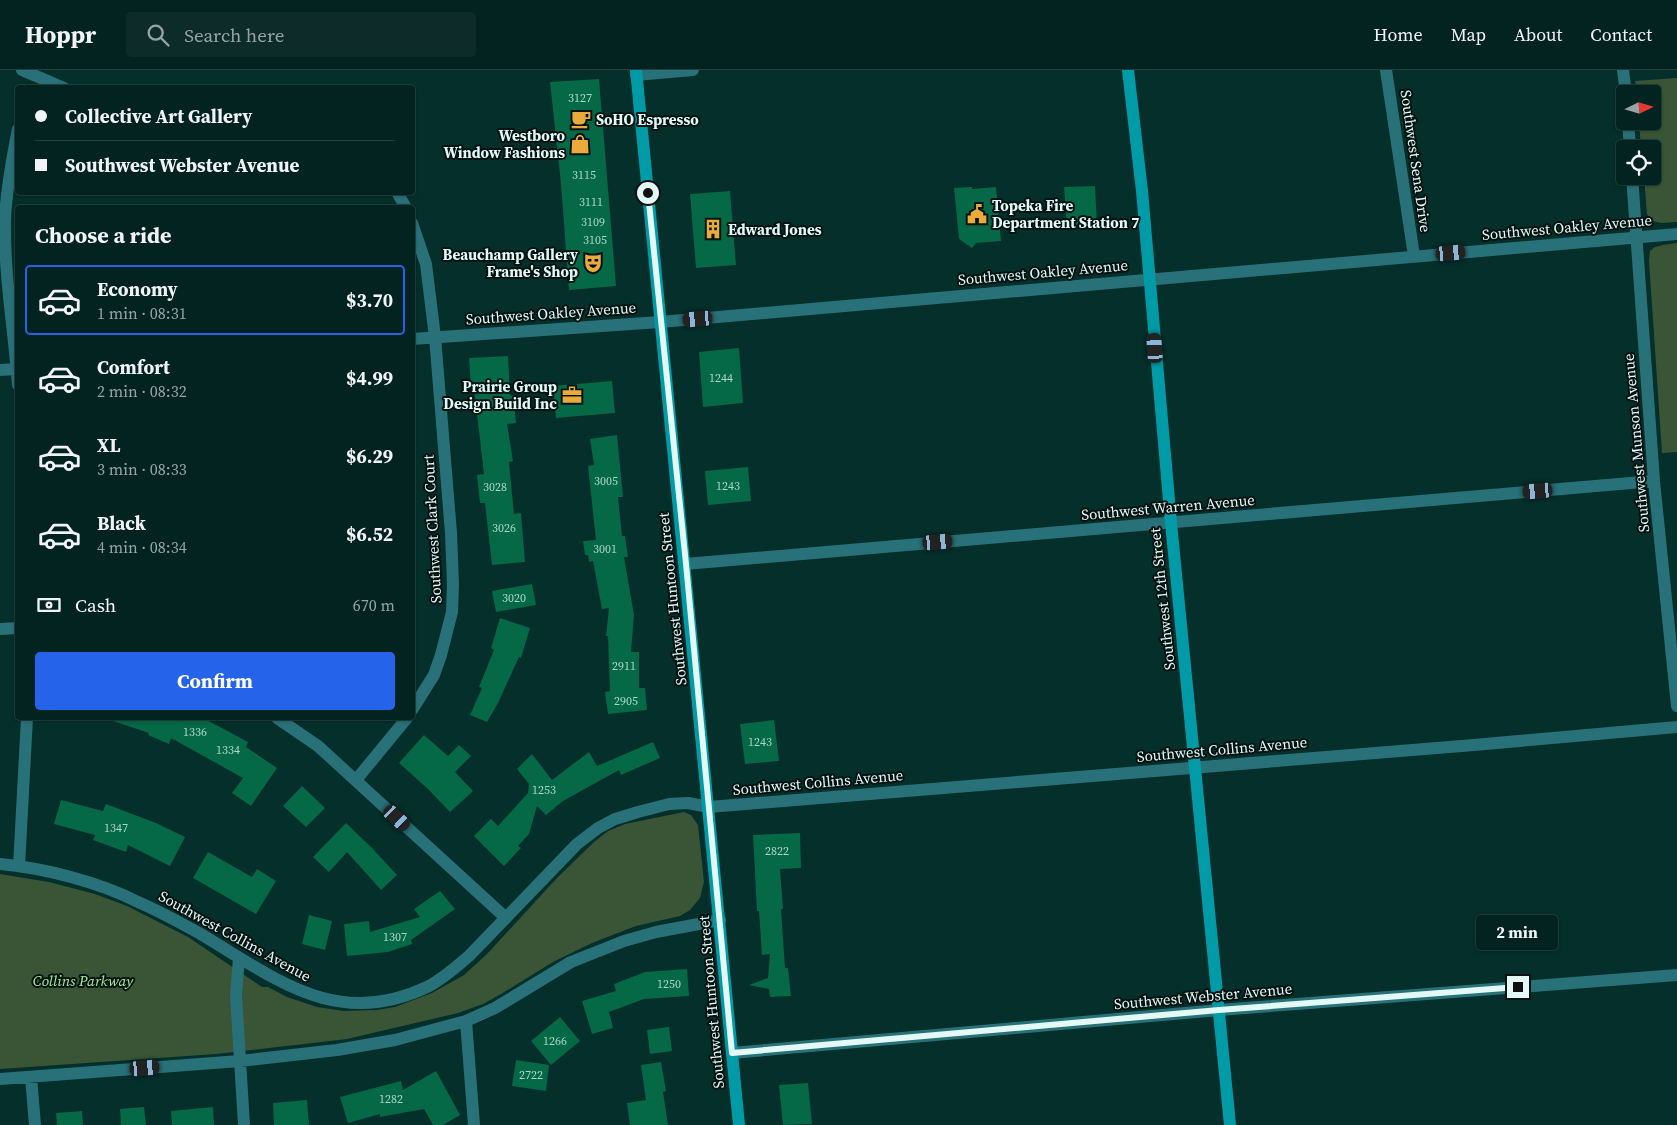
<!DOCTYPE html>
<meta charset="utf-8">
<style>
:root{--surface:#032320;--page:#0d2b29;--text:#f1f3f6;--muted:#97a4a5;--line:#24403e;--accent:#2563eb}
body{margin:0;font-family:"Source Serif 4",serif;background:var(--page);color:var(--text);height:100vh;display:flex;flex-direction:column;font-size:19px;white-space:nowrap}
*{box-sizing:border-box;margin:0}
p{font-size:16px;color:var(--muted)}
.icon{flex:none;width:28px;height:28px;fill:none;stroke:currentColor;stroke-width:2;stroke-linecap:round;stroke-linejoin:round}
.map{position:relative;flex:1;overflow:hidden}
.details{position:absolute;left:15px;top:135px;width:400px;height:515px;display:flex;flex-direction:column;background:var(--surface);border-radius:5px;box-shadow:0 1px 4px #0004,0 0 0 1px var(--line)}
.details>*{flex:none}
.guide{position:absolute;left:15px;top:15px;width:400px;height:110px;border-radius:5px;box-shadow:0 1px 4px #0004,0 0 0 1px var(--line);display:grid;align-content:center;height:110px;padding:0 20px;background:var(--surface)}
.needle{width:32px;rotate:85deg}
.fabs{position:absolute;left:1616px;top:15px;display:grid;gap:10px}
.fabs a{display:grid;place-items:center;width:45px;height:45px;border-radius:5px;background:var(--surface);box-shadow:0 1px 4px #0004,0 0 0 1px var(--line);font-size:25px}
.end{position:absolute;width:22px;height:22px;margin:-11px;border:6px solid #e3f9f5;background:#111;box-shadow:0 0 0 2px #111}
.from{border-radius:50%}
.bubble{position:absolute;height:35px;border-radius:5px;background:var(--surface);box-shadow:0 1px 4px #0004,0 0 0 1px var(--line);font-size:16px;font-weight:700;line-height:35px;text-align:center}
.car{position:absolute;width:15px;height:30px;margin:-15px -8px;border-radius:6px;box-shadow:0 0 4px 1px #0007;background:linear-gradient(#222 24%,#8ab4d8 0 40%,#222 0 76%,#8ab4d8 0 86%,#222 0)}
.guide b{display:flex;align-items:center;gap:18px;height:48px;font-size:19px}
.guide b+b{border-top:1px solid var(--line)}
.guide i{width:12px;height:12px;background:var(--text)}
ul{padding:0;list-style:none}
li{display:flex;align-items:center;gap:15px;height:70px;margin:0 10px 8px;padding:0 10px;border:2px solid transparent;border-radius:5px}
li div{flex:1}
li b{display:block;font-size:19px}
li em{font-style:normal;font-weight:700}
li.active{border-color:var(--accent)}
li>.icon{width:45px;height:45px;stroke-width:1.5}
h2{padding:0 20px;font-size:22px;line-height:60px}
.pay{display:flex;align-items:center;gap:12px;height:55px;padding:0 20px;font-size:19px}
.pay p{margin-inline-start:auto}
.button{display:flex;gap:10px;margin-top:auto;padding:10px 20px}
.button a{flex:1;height:58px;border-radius:5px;background:var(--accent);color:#fff;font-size:20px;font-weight:700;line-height:58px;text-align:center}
header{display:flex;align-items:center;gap:30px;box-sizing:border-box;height:70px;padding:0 25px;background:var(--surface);border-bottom:1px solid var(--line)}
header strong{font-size:24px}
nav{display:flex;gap:28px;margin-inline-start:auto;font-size:18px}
.search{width:350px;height:45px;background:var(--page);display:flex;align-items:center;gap:12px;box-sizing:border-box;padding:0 18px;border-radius:5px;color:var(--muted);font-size:19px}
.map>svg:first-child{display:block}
.green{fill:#395535}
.building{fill:#056846}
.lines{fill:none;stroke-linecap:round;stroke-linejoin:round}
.minor{stroke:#297179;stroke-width:12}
.tertiary{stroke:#297179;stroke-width:12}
.secondary{stroke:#009ba7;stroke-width:12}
.route{stroke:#e3f9f5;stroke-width:6}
.labels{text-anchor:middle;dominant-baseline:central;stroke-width:4;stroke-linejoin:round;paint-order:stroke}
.number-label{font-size:12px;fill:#acd5c9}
.poi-label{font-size:15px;font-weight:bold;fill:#e3f9f5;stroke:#051412;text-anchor:start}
.street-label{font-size:15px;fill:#e3f9f5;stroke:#051412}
.park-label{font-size:15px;font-style:italic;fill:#a7ec9b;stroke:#051412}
</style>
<header>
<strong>Hoppr</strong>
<div class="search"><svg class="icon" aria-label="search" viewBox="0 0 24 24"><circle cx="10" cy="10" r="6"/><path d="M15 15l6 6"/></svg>Search here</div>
<nav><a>Home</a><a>Map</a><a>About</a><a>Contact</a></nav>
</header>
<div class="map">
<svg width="1677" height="1055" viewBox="0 0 1677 1055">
<rect width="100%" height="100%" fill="#042f2b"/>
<path class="green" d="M1677,8V152L1661,153L1652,151L1647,144L1644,106H1652V79H1641L1639,51H1652V24H1637L1635,11Z
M1677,173V382L1662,383L1649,191L1650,181L1655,177L1663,175Z
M684,742L691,745L698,755L704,812L700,828L690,840L680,846L636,856L592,873L553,892L501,924L483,934L458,943L347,969L216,984L0,999V804L49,812L95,824L127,836L188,867L262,917H268L287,927L317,937L344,941L377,940L395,937L432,923L464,905L487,884L557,808L594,772L608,761L625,754Z"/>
<path class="building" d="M599,9L616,216L569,220L561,114L550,12Z
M1095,116L1097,156L1067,158L1064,117Z
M972,117V119L996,117L1001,171L976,173L972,178L959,169L954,118Z
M730,121L736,195L696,198L690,124Z
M739,278L743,333L703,337L699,282Z
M508,286L510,326L513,325L516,353L507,354L513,391L509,392L514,444L521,443L525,492L492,495L485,433H480L477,405L484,404L474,318H471L469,288Z
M612,311L615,343L556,348L553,316Z
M617,365L623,427H618L622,466H625L628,487H624L634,545L631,582H639V618H645L647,640L608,644L605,622L610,621L608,566H606L609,538L602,539L593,491L589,492L588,485H585L583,471L596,470L588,396L594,395L590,369Z
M748,397L751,431L708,435L705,401Z
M532,514L536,535L496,542L492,521Z
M500,548L530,558L521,588L519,587L498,633L487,652L470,645L482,618L479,617L494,580L491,578Z
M111,648H203L248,672L246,677L277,698L251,736L232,723L243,708L171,668L169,674L148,665L149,663L110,650Z
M774,650L779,691L745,694L740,654Z
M424,665L448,686L459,675L471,686L455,702L473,721L450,742L428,719L399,693Z
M653,672L660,688L621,705L619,700L563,731L546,745L537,736L529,764L518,776L521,778L504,796L474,766L491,749L498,756L528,723L529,714L517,699L532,684L552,710L589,682L597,696Z
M302,716L325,738L306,757L283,736Z
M61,730L103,741L106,734L156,753L185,767L170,796L128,775L126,782L93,770L95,765L54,754Z
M346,753L372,778L397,805L381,820L347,782L329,802L313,787Z
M800,763L801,798L780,799L783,839H781L785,898H788L791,926L770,927L769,919L749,915L768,908L770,884L762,885L759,841H757L753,765Z
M208,782L252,807L257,799L276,811L256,844L193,808Z
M440,821L455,839L411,870L412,874L388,882L347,886L344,854L369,851L370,862L420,847L414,839Z
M309,845L332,851L325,880L302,874Z
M687,899L689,926L644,929L609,942L613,958L592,964L582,931L616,921L614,914L645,902Z
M560,947L580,971L551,995L531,971Z
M669,957L672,981L650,984L647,960Z
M516,990L549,995L546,1021L512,1016Z
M661,992L666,1021L663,1022L668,1055H630L627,1033L646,1030L641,995Z
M436,1001L460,1045L443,1055H433L424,1039L380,1047V1044L348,1053L340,1027L401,1011L403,1020Z
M808,1013L812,1054L783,1055L779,1015Z
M307,1030L309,1055H274L273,1033Z
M144,1037L146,1055H121L120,1039Z
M213,1037L214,1055H172L171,1041Z
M82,1041L83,1055H57L56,1043Z"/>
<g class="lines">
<path class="minor" d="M22,0L64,18
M1386,0L1414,186
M1623,0L1626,24
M636,5L693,0
M1628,51L1630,79
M18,59C12,89 6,120 5,150C4,205 14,260 18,315
M1632,106L1654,411L1677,636
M397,122L406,138
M412,153L426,194L435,267L451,463L453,514L452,542L441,585L434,605L412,640
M685,494L1654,411
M0,559L18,558
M277,648L318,676L506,848
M356,710L407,648
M0,794C44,798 99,812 138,832C159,841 179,852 199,863C275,908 337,961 429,916C444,908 456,897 469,886L577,774L598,758L615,749L638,742L669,734L688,733L709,737L1474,675L1677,657
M19,796L27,648
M239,888L236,925L244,1055
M466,951L474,1055
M732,983L1219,940L1677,905
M31,1007L35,1055
M0,1009L240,991L337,980L395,970L466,951L495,938L571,892L624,871L656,862L720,850"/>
<path class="tertiary" d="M412,269L660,252L1677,164
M0,300L18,299"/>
<path class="secondary" d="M636,0L739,1055
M1128,0L1142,121L1171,453L1230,1055"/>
</g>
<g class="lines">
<path class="route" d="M648,123L686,494L732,983L1219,940L1518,917"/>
</g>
<defs>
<symbol id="cafe-bare" viewBox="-9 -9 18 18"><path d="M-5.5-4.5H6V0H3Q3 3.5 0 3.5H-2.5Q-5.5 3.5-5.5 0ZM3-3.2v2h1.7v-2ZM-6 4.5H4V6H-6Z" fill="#ebaa39" stroke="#051412" stroke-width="2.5" paint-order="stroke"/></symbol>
<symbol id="shop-bare" viewBox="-9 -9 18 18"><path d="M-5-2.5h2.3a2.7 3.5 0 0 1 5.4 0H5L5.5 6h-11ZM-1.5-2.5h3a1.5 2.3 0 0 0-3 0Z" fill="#ebaa39" stroke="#051412" stroke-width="2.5" paint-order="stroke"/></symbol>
<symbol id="civic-bare" viewBox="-9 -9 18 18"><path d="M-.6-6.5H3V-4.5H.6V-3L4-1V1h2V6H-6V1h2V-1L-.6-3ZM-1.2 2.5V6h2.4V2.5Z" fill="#ebaa39" stroke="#051412" stroke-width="2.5" paint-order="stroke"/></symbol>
<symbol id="building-bare" viewBox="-9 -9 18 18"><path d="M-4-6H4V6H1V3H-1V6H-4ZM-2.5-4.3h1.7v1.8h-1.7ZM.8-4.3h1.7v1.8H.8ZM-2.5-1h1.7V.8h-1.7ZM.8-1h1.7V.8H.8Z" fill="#ebaa39" stroke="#051412" stroke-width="2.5" paint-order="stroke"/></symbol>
<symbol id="theatre-bare" viewBox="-9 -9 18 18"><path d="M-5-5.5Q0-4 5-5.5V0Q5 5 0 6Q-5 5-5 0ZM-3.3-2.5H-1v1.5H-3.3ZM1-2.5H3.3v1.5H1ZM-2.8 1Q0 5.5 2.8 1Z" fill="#ebaa39" stroke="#051412" stroke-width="2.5" paint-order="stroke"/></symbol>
<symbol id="office-bare" viewBox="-9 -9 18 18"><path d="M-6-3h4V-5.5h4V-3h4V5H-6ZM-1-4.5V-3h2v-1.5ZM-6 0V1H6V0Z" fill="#ebaa39" stroke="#051412" stroke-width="2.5" paint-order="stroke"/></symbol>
</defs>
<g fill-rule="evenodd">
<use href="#cafe-bare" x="567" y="35" width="28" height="28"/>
<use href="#shop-bare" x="566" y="60" width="28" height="28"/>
<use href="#civic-bare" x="963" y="130" width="28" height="28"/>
<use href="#building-bare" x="699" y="145" width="28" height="28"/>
<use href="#theatre-bare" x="579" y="179" width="28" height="28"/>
<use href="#office-bare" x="558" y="311" width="28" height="28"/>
</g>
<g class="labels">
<g class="number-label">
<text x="580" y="28">3127</text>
<text x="584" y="105">3115</text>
<text x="591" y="132">3111</text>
<text x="593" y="152">3109</text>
<text x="595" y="170">3105</text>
<text x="721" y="308">1244</text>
<text x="606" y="411">3005</text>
<text x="728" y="416">1243</text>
<text x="495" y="417">3028</text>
<text x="504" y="458">3026</text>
<text x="605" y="479">3001</text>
<text x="514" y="528">3020</text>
<text x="624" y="596">2911</text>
<text x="626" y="631">2905</text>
<text x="195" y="662">1336</text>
<text x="760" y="672">1243</text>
<text x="228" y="680">1334</text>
<text x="544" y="720">1253</text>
<text x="116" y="758">1347</text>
<text x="777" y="781">2822</text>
<text x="395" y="867">1307</text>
<text x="669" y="914">1250</text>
<text x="555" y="971">1266</text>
<text x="531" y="1005">2722</text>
<text x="391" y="1029">1282</text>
</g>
<g class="poi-label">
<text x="596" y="49">SoHO Espresso</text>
<text x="565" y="65" text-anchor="end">Westboro<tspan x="565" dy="17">Window Fashions</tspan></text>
<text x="992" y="135">Topeka Fire<tspan x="992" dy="17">Department Station 7</tspan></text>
<text x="728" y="159">Edward Jones</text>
<text x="578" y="184" text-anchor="end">Beauchamp Gallery<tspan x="578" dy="17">Frame's Shop</tspan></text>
<text x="557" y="316" text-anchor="end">Prairie Group<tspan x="557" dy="17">Design Build Inc</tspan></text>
</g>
<g class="street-label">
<text transform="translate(1416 91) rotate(82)">Southwest Sena Drive</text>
<text transform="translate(1567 157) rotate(-5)">Southwest Oakley Avenue</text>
<text transform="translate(1043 202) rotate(-5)">Southwest Oakley Avenue</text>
<text transform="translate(551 243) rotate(-4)">Southwest Oakley Avenue</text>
<text transform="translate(1636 373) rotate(-95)">Southwest Munson Avenue</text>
<text transform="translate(1168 437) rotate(-5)">Southwest Warren Avenue</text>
<text transform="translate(432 459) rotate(-93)">Southwest Clark Court</text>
<text transform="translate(672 529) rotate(-96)">Southwest Huntoon Street</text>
<text transform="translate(1162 529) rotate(-96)">Southwest 12th Street</text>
<text transform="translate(1222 679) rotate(-5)">Southwest Collins Avenue</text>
<text transform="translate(818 712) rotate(-5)">Southwest Collins Avenue</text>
<text transform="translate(235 866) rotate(29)">Southwest Collins Avenue</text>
<text transform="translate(1203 926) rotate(-5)">Southwest Webster Avenue</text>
<text transform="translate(711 932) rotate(-95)">Southwest Huntoon Street</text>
</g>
<g class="park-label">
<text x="83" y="910">Collins Parkway</text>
</g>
</g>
</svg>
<div class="fabs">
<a><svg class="needle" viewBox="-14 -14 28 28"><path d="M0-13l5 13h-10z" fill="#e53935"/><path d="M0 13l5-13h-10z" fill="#97a4a5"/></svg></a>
<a><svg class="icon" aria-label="locate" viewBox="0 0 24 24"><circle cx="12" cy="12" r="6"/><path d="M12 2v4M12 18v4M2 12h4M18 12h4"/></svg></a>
</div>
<i class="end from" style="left:648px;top:123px"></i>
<i class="end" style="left:1518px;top:917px"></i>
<div class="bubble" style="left:1476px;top:845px;width:82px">2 min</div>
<i class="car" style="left:1451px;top:183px;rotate:85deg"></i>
<i class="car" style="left:698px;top:249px;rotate:265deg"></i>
<i class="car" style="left:1155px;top:278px;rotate:356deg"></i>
<i class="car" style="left:1538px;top:421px;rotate:265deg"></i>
<i class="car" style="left:938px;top:472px;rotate:85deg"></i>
<i class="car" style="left:397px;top:748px;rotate:133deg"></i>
<i class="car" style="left:145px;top:998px;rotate:85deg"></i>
<div class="guide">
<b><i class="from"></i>Collective Art Gallery</b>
<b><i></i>Southwest Webster Avenue</b>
</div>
<section class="details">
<h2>Choose a ride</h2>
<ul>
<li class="active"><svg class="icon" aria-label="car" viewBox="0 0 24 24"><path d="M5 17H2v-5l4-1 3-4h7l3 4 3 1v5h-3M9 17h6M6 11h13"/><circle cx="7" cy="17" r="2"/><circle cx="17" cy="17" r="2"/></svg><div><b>Economy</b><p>1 min · 08:31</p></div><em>$3.70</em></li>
<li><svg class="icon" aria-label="car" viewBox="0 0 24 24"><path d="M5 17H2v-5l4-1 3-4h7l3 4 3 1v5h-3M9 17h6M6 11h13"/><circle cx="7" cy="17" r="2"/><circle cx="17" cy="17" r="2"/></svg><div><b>Comfort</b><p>2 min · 08:32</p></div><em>$4.99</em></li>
<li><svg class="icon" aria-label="car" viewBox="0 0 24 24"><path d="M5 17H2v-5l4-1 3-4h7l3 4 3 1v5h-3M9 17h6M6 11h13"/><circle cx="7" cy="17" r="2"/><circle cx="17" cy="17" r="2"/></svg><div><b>XL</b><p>3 min · 08:33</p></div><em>$6.29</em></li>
<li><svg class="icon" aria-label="car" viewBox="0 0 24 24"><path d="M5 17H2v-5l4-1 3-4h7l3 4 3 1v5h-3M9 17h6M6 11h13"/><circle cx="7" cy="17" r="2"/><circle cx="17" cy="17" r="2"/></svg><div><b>Black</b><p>4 min · 08:34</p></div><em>$6.52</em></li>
</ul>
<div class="pay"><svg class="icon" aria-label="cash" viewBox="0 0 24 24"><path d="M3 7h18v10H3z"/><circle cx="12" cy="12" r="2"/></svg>Cash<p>670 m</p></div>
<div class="button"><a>Confirm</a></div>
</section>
</div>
